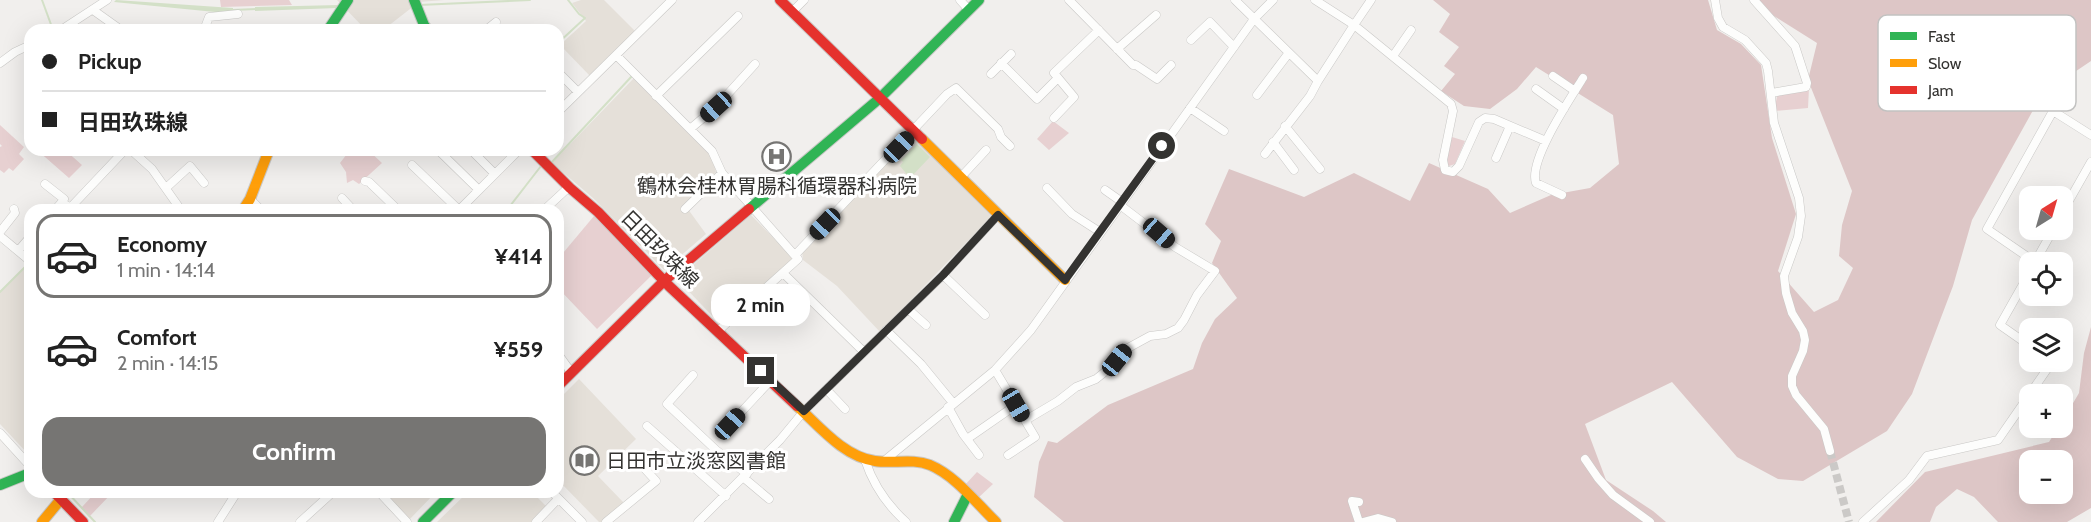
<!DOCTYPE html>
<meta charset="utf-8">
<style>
:root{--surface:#fff;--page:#f2f2f2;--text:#222;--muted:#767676;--line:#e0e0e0;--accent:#767573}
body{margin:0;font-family:Cabin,"Noto Sans JP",sans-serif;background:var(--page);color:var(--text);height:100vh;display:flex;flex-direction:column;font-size:22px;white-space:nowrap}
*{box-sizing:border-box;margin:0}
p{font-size:20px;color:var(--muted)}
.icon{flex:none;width:33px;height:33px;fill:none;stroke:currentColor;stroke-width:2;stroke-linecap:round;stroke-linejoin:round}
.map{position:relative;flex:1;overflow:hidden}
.sheet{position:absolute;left:24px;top:204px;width:540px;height:294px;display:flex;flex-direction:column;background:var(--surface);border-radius:18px;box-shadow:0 6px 24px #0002}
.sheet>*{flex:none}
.banner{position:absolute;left:24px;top:24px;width:540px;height:132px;border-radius:18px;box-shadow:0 6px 24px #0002;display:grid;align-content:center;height:132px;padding:0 18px;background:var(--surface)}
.needle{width:39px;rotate:37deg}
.buttons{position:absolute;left:2019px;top:186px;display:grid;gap:12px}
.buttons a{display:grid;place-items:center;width:54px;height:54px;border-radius:12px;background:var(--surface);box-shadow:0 6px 24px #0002;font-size:30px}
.end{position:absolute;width:27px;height:27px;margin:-14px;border:8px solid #343331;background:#fff;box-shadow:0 0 0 3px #fff}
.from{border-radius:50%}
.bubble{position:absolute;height:42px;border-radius:18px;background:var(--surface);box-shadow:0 6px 24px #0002;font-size:20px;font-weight:700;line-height:42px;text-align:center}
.car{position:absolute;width:18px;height:36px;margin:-18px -9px;border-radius:8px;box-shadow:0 0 4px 2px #0007;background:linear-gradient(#222 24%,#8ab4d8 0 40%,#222 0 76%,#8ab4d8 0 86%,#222 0)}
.banner b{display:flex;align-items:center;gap:21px;height:57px;font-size:22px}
.banner b+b{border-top:2px solid var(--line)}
.banner i{width:15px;height:15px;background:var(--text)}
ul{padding:10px 0 0;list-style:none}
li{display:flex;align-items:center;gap:18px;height:84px;margin:0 12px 9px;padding:0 6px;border:3px solid transparent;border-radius:18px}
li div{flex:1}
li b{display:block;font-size:22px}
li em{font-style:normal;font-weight:700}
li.active{border-color:var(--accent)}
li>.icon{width:54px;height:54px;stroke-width:1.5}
.primary-button{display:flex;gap:12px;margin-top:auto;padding:12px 18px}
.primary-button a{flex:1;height:69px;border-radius:18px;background:var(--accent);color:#fff;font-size:24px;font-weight:700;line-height:69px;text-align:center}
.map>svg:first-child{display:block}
.built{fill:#e5e0d9}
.green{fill:#e7d0d1}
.forest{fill:#ddc6c6;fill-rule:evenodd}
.water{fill:#d3e0c7}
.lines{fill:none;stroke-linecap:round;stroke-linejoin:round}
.stream{stroke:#d3e0c7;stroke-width:2}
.street-tunnel{stroke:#cbc9c7;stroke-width:8;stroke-dasharray:8 4;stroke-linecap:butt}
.street-casing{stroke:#c9c8c6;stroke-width:9}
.fast-casing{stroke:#c9c8c6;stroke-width:12}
.slow-casing{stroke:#c9c8c6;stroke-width:12}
.jam-casing{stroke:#c9c8c6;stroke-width:12}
.street{stroke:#fdfdfc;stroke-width:8}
.fast{stroke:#30b455;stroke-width:10}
.slow{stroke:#ff9f0a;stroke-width:10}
.jam{stroke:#e5322d;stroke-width:10}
.route{stroke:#343331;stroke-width:8}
.labels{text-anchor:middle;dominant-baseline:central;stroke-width:6;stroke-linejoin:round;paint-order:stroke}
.poi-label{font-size:20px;fill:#343331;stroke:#fff}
.street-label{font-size:20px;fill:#343331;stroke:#fff}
.key{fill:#fff;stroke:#c2c2c1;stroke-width:1.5}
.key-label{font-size:16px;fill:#343331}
</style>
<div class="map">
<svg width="2091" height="522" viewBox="0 0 2091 522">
<rect width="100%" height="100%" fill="#f1efed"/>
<path class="built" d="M337,0H444L419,2L383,30H366Z
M581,0H604L637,33L591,77L560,45L586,21L572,3Z
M634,78L713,157L716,172L685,205L706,234L664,270L593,198L552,163Z
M912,136L993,215L880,332L837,286L803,260L802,250Z
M751,215L794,259L720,324L677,279Z
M29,263L30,453L28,454L0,424V291Z
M579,379L636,439L598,476L624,503L602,522H599L558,480V400Z
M383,492H436L409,520Z
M468,492H532L547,507L532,522H437Z"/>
<path class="green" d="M220,0H289L292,5L221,7Z
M1809,88L1808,108L1774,111L1778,92Z
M1053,121L1069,133L1049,150L1037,139Z
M0,125L24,147L19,154L24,159L13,171L9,168L4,173L0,170V147L2,146L0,144Z
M1452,137L1465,141L1455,164L1449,166L1445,161Z
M37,150H65L82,165L69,178Z
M350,150H368L382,163L359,184L353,180L347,183L346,172L340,163Z
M594,216L652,275L597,329L558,288V259Z
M977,472L993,484L977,499L964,486Z
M96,492H113L89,517L81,508Z"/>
<path class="forest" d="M1433,0H1708L1717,30L1741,44L1761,65L1772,138L1796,214L1778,271L1814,312L1838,300L1853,268L1839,256L1842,225L1852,191L1808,80L1817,43L1766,11L1759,0H2091V61L2042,94L1972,220L1953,286L1912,394L1887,431L1803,481L1778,479L1737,457L1672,382L1585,424L1606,480L1653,511L1666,522H1064L1034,497L1039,462L1048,441L1057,443L1108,405L1193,369L1202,343L1215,319L1237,298L1212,263L1221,241L1205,224L1229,169L1304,197L1354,173L1410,201L1429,163L1488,189L1510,213L1551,195L1590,188L1619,164L1613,115L1536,67L1517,89L1490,109L1464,106L1441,91L1455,74L1444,66L1459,47L1439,32L1450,14Z
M2091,327V508L2067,522H1998L1974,497L1957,489L1936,507L1930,522H1876L1925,472L2049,442L2058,428H2062L2063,420L2079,393L2084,353ZM2030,460H2062V494H2030Z"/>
<path class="water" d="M116,0L233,8V12H215L114,2Z
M339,5L337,8L255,11V7Z
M917,144L930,157L910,178L900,166L903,162L901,160Z"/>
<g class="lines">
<path class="stream" d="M42,0L53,30
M419,5L530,0
M233,10L257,9
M558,43L585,18L579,14L568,0
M551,163L632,76
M507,210L541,166
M0,292L30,262
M558,363L560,366
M67,492L95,522"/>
<path class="street-tunnel" d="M1830,451L1849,522"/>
<defs>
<path id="street" d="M960,0L969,10
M1069,0L1133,65H1136L1157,79L1171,65
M1235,0L1318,81L1354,25L1315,0
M1371,0L1354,25L1451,104L1453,111L1443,160L1445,170L1453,172L1459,166L1479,122L1485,118L1494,119L1546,141
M1715,0L1718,18L1723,27L1745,40L1766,63L1768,71L1774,123L1799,198L1801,216L1798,237L1784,276L1786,293L1792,313L1803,331L1805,340L1803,351L1792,376V386L1796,395L1824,429L1830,451
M1754,0L1795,46L1807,83L1806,87L1771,93
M93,10L121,30
M792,12L804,0
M61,30L107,0
M204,30L209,17L238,14
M486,30L496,22
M1191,40L1210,22L1234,47
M1117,49L1156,15
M616,55L712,151L722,173L798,259L718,331
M1393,56L1411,30
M0,63L15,52L30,45
M1001,63L1037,99L1058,78
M558,72L578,92
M991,74L1011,54
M1553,76L1575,91
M1536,89L1564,109
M1257,95L1288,54
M656,96L738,16
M1190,108L1224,131
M558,112L672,0
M1054,118L1074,97L1054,73L1099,30
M1285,126L1320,169
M690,129L716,107L755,64
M1273,142L1294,170
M131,150L152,169L181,210
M438,150L479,190
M471,150L495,174
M1265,154L1310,96L1318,81
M1496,158L1510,126
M412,165L459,210
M961,177L986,150
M365,181L369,182L398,210
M45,184L64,199L62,202
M166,188L190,166L204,183
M1047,188L1072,214L1100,232
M1105,190L1122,202
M1562,195L1536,183C1528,161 1570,99 1583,78
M342,198L353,210
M250,199L261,210
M685,209L722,173
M55,210L62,202L70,208L123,152L128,150
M459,210L519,150
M544,210L569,187
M2062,213L2091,162
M0,232L15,213L14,209
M0,236L30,261
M18,251L30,237
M796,254L947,94L956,88L998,129L1001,137L1010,146
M2035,262L1987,229L2053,111L2091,135
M2035,262L2053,230
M2030,272L2000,325L2030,346
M783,273L864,352
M943,275L985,315
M908,309L926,325
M886,330L921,364L953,403
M558,354L571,372
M995,370L1035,437L1008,455
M693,375L667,404L716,450L747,474
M826,389L845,409
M948,407L963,434L979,455
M1026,420L1058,401L1076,387L1096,379L1111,367L1128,348L1150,336L1166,334L1178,328L1184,320L1197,295L1215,271L1175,247L1120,205
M730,424L771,380
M647,426L726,496
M0,433L30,466
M967,439L1016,405
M1585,459L1598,478L1613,495L1650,522
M865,460C873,484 887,505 906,522
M884,461L995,370L1031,330L1254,19L1273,0
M744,478L769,499
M379,492L407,522
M552,492L582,522
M1359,502L1352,501L1359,522
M218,522L237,492
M300,522L333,492
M536,522L558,499
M606,522L656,481L635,458
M698,522L780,440L804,411L943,275L998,215
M1363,522L1378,518L1392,522
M1863,522L1909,480L1927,456L1998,440L2052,362"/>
<path id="fast" d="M414,0L424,25L428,30
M328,30L348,0
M749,209L880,98L979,0
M0,485L30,473
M423,522L453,492
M954,522L967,496"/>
<path id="slow" d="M922,139L1065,280
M243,210L250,199L269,150
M797,406C819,426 844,457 875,461C893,464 912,458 930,465C956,476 976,503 996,522
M42,522L61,499"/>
<path id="jam" d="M780,0L922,139
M532,150L570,188L598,212L669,286L797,406
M558,386L664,281L749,209
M54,492L83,522"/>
</defs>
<use href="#street" class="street-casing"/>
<use href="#fast" class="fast-casing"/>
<use href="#slow" class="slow-casing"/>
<use href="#jam" class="jam-casing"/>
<use href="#street" class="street"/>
<use href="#fast" class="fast"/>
<use href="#slow" class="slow"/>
<use href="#jam" class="jam"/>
</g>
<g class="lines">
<path class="route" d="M761,371L804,411L943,275L998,215L1065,280L1162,146"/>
</g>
<defs>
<symbol id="hospital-ring" viewBox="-11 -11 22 22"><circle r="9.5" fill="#fff" stroke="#767573" stroke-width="1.5"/><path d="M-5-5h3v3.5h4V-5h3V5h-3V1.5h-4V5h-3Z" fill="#767573"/></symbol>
<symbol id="library-ring" viewBox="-11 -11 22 22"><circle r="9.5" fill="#fff" stroke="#767573" stroke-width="1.5"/><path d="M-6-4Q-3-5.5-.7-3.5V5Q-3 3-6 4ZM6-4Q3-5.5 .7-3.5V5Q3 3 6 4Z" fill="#767573"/></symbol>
</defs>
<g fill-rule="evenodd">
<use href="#hospital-ring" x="760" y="140" width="33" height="33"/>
<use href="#library-ring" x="568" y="444" width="33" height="33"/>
</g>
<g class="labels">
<g class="poi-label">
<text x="777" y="186">鶴林会桂林胃腸科循環器科病院</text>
<text x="606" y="461" text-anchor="start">日田市立淡窓図書館</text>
</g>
<g class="street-label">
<text transform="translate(660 249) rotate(45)">日田玖珠線</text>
</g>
</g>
<rect x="1878" y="15" width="198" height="96" rx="9" class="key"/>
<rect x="1890" y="32" width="27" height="8" fill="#30b455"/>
<rect x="1890" y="59" width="27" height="8" fill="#ff9f0a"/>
<rect x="1890" y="86" width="27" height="8" fill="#e5322d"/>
<g class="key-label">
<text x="1928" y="42">Fast</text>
<text x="1928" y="69">Slow</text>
<text x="1928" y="96">Jam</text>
</g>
</svg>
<div class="buttons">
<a><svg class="needle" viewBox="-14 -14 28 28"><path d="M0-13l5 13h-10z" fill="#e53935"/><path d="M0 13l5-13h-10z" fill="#767676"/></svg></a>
<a><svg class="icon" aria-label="locate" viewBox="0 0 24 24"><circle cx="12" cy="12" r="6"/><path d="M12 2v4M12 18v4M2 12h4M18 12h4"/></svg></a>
<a><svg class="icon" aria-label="layers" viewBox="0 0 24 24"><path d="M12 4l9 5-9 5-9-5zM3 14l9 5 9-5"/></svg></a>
<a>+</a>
<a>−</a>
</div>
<i class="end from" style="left:1162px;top:146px"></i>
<i class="end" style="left:761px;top:371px"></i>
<div class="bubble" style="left:711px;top:284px;width:99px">2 min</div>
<i class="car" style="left:716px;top:107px;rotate:228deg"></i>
<i class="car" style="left:899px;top:147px;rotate:44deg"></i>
<i class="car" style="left:825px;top:224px;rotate:224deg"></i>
<i class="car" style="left:1159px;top:233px;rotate:131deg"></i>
<i class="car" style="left:1117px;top:360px;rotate:39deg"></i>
<i class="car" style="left:1016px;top:405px;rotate:150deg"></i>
<i class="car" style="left:730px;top:424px;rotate:43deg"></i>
<div class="banner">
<b><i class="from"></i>Pickup</b>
<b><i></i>日田玖珠線</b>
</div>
<section class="sheet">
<ul>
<li class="active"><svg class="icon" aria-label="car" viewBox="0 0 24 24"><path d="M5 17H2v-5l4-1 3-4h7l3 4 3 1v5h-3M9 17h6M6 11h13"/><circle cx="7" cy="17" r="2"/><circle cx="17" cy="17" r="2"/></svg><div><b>Economy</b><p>1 min · 14:14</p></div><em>¥414</em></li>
<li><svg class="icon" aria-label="car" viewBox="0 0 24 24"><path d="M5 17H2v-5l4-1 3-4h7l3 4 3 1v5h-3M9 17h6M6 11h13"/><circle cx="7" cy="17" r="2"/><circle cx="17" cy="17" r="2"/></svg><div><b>Comfort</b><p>2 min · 14:15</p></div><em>¥559</em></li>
</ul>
<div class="primary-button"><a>Confirm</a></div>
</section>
</div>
